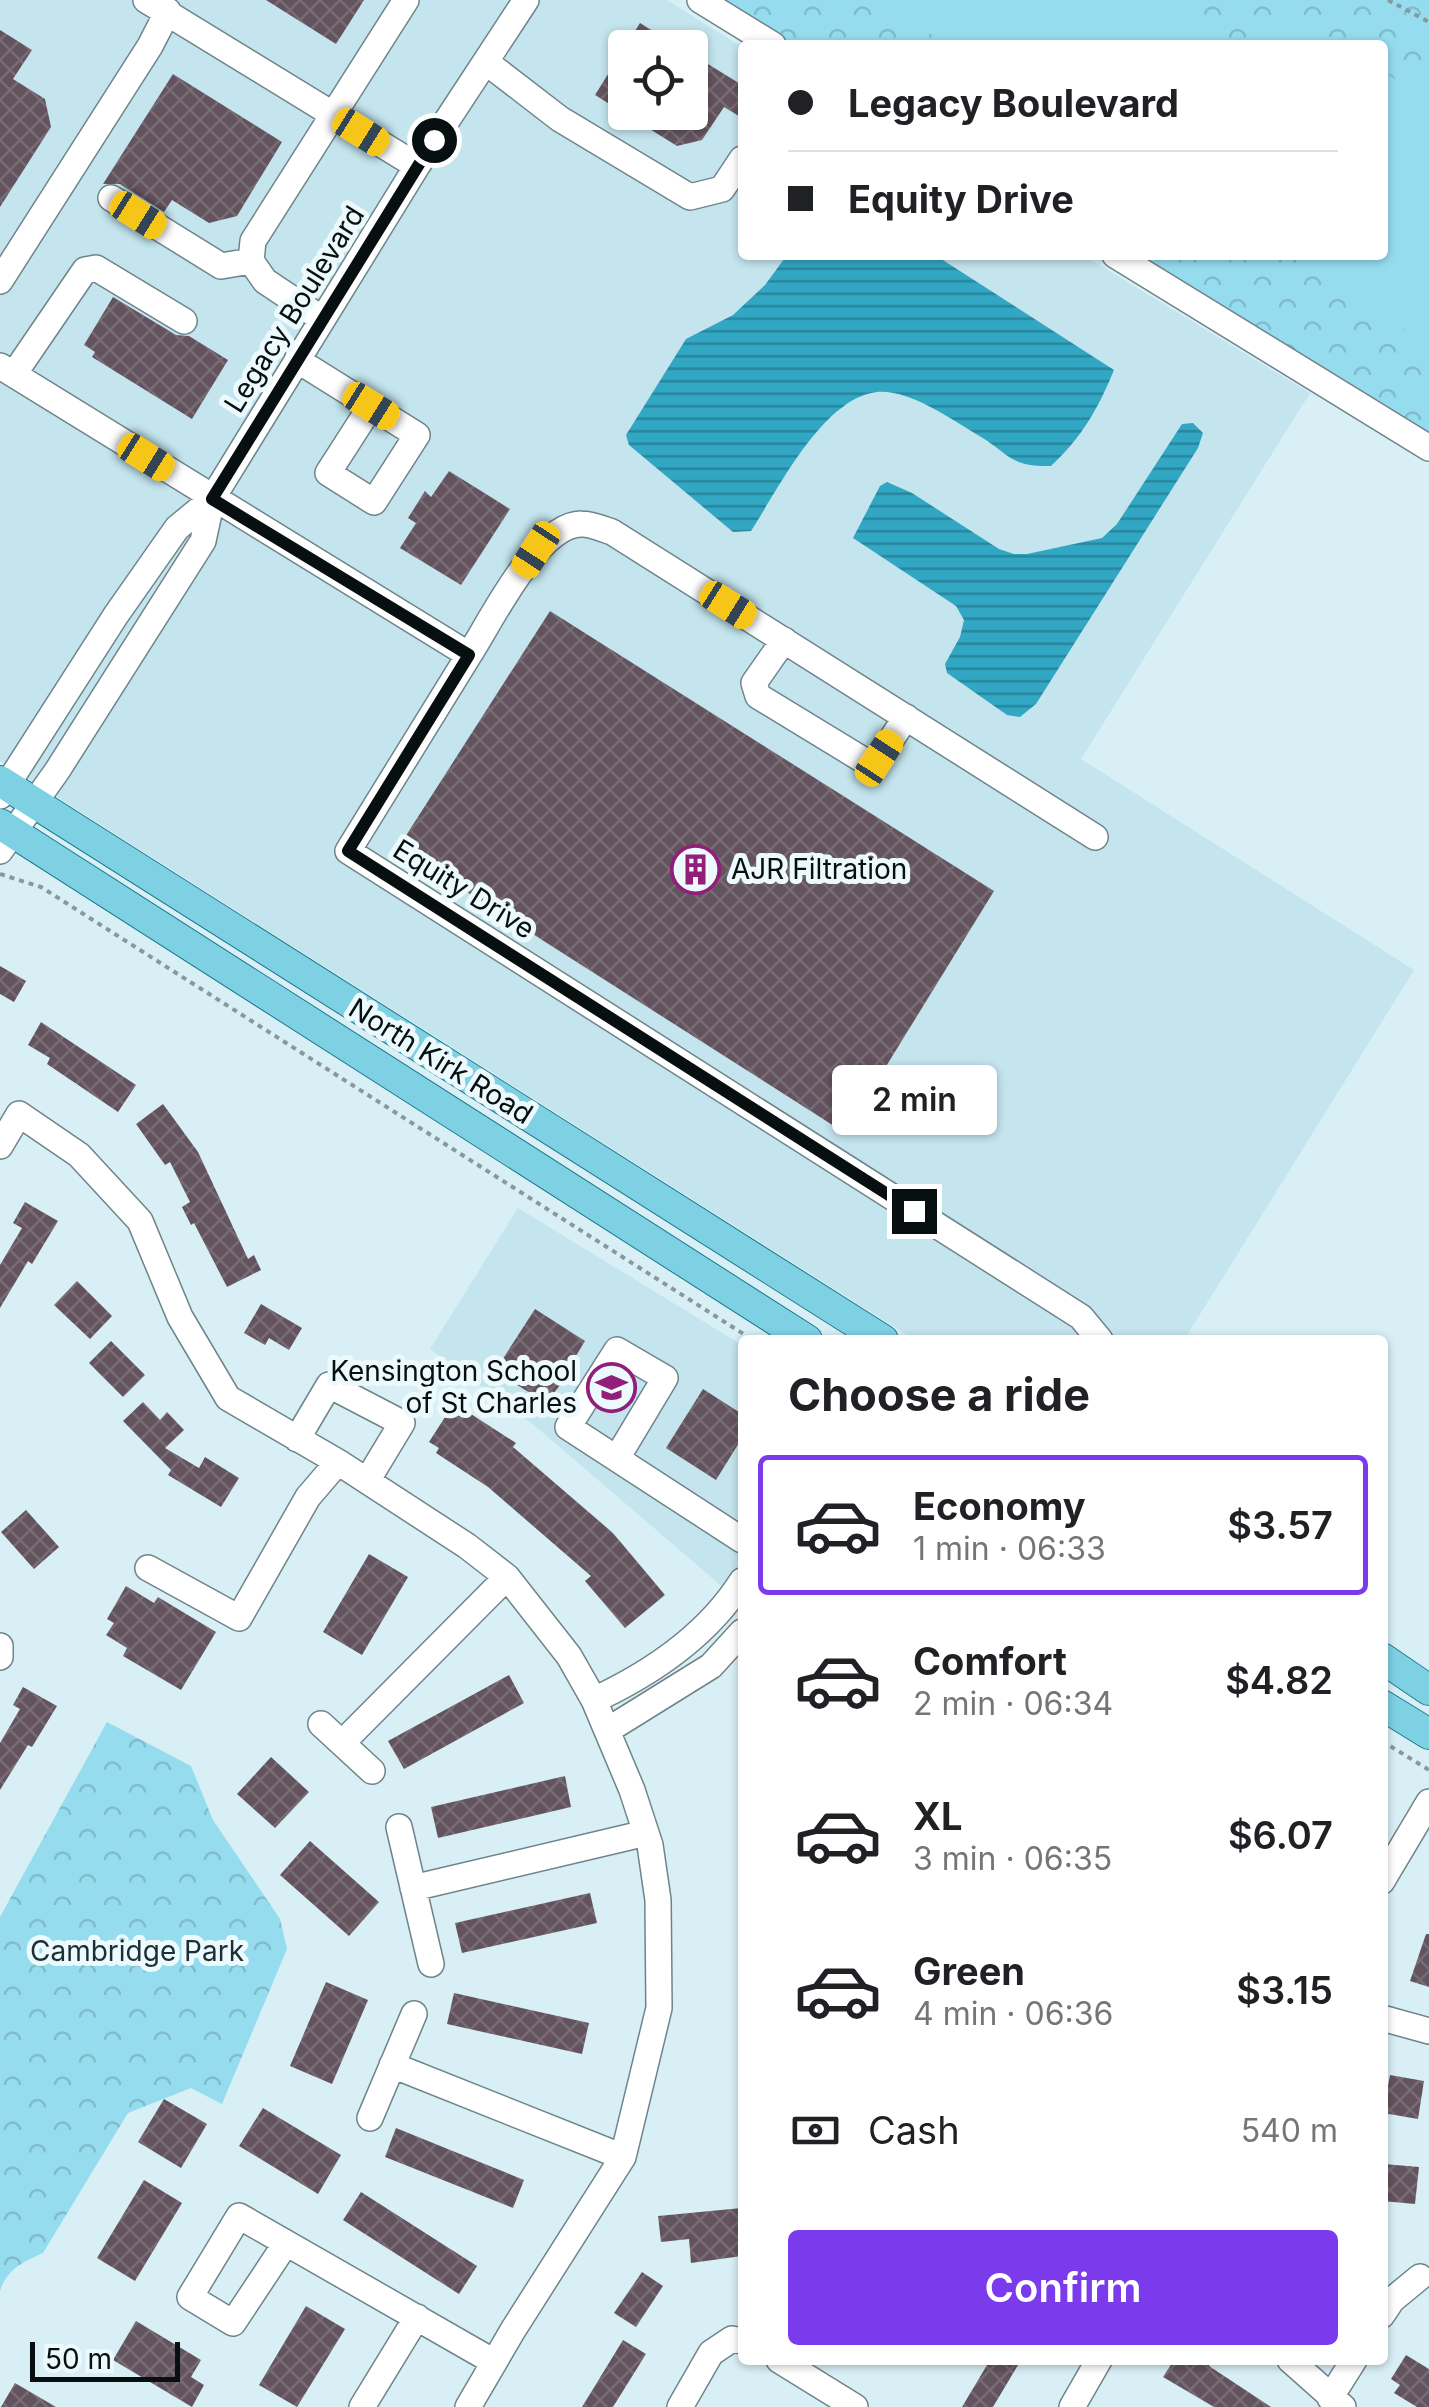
<!DOCTYPE html>
<meta charset="utf-8">
<style>
:root{--surface:#fff;--page:#f6f6f6;--text:#202124;--muted:#757577;--line:#e0e0e0;--accent:#7c3aed}
body{margin:0;font-family:Inter,sans-serif;background:var(--page);color:var(--text);height:100vh;display:flex;flex-direction:column;font-size:38px;white-space:nowrap}
*{box-sizing:border-box;margin:0}
p{font-size:32px;color:var(--muted)}
.icon{flex:none;width:55px;height:55px;fill:none;stroke:currentColor;stroke-width:2;stroke-linecap:round;stroke-linejoin:round}
.map{position:relative;flex:1;overflow:hidden}
.drawer{position:absolute;left:738px;top:1335px;width:650px;height:1030px;display:flex;flex-direction:column;background:var(--surface);border-radius:10px;box-shadow:0 2px 8px #0004}
.drawer>*{flex:none}
.top-card{position:absolute;left:738px;top:40px;width:650px;height:220px;border-radius:10px;box-shadow:0 2px 8px #0004;display:grid;align-content:center;height:220px;padding:0 50px;background:var(--surface)}
.buttons{position:absolute;left:608px;top:30px;display:grid;gap:20px}
.buttons a{display:grid;place-items:center;width:100px;height:100px;border-radius:10px;background:var(--surface);box-shadow:0 2px 8px #0004;font-size:50px}
.scale{position:absolute;left:30px;bottom:25px;width:150px;box-sizing:border-box;padding-left:10px;border:5px solid #070f11;border-top:0;font-size:28px;line-height:35px;white-space:nowrap;color:#070f11;-webkit-text-stroke:8px #ecfafe;paint-order:stroke}
.end{position:absolute;width:45px;height:45px;margin:-22px;border:12px solid #070f11;background:#fff;box-shadow:0 0 0 5px #fff}
.from{border-radius:50%}
.bubble{position:absolute;height:70px;border-radius:10px;background:var(--surface);box-shadow:0 2px 8px #0004;font-size:32px;font-weight:600;line-height:70px;text-align:center}
.car{position:absolute;width:30px;height:60px;margin:-30px -15px;border-radius:12px;box-shadow:0 0 8px 2px #0007;background:linear-gradient(#f5c518 24%,#345 0 40%,#f5c518 0 76%,#345 0 86%,#f5c518 0)}
.top-card b{display:flex;align-items:center;gap:35px;height:95px;font-size:38px}
.top-card b+b{border-top:2px solid var(--line)}
.top-card i{width:25px;height:25px;background:var(--text)}
ul{padding:0;list-style:none}
li{display:flex;align-items:center;gap:30px;height:140px;margin:0 20px 15px;padding:0 30px;border:5px solid transparent;border-radius:10px}
li div{flex:1}
li b{display:block;font-size:38px}
li em{font-style:normal;font-weight:600}
li.on{border-color:var(--accent)}
li>.icon{width:90px;height:90px;stroke-width:1.5}
h2{padding:0 50px;font-size:45px;line-height:120px}
.pay{display:flex;align-items:center;gap:25px;height:110px;padding:0 50px;font-size:38px}
.pay p{margin-inline-start:auto}
.primary-button{display:flex;gap:20px;margin-top:auto;padding:20px 50px}
.primary-button a{flex:1;height:115px;border-radius:10px;background:var(--accent);color:#fff;font-size:40px;font-weight:600;line-height:115px;text-align:center}
.map>svg:first-child{display:block}
.built{fill:#c4e5ee;fill-rule:evenodd}
.park{fill:url(#park-crowns)}
.pitch{fill:#96dcef}
.water{fill:url(#water-rules)}
.building{fill:url(#building-cross-hatch)}
.lines{fill:none;stroke-linecap:round;stroke-linejoin:round}
.minor-casing{stroke:#6f848a;stroke-width:28}
.major-casing{stroke:#1c788d;stroke-width:32}
.path{stroke:#88999e;stroke-width:4;stroke-dasharray:5 5;stroke-linecap:butt}
.minor{stroke:#fff;stroke-width:25}
.major{stroke:#7ed0e3;stroke-width:30}
.route{stroke:#070f11;stroke-width:12}
.labels{text-anchor:middle;dominant-baseline:central;stroke-width:10;stroke-linejoin:round;paint-order:stroke}
.street-label{font-size:28px;fill:#070f11;stroke:#ecfafe}
.poi-label{font-size:28px;fill:#070f11;stroke:#ecfafe;text-anchor:start}
.park-label{font-size:28px;fill:#1b2f35;stroke:#ecfafe}
</style>
<div class="map">
<svg width="1429" height="2407" viewBox="0 0 1429 2407">
<defs>
<pattern id="park-crowns" width="20" height="18" patternUnits="userSpaceOnUse" patternTransform="scale(2.5)"><rect width="20" height="18" fill="#96dcef"/><path d="M2 6a3 3 0 1 1 6 0M12 15a3 3 0 1 1 6 0" fill="none" stroke="#80bccc"/></pattern>
<pattern id="water-rules" width="6" height="5" patternUnits="userSpaceOnUse" patternTransform="scale(2.5)"><rect width="6" height="5" fill="#32a7c3"/><path d="M0 2.5h6" fill="none" stroke="#28869d"/></pattern>
<pattern id="building-cross-hatch" width="8" height="8" patternUnits="userSpaceOnUse" patternTransform="scale(2.5)"><rect width="8" height="8" fill="#63535e"/><path d="M0 0l8 8M0 8l8-8" fill="none" stroke="#786c74"/></pattern>
</defs>
<rect width="100%" height="100%" fill="#d8eff6"/>
<path class="built" d="M0,0H667L742,47V255H1083L1310,393L1081,759L1414,970L1184,1340H915L0,761ZM625,48H690V112H625Z
M518,1208L742,1345V1566L726,1590L534,1425L430,1349Z"/>
<path class="park" d="M691,0H1429V454L1106,255H1382V45H764Z
M107,1722L191,1766L213,1820L280,1919L287,1949L222,2104L191,2088L128,2113L43,2253C23,2262 7,2269 0,2291V1917Z"/>
<path class="pitch" d="M878,0H1183L1212,19L1194,45H948Z
M1286,8L1342,45H1262Z
M1383,71L1429,102V345L1292,255H1382Z"/>
<path class="water" d="M787,255H935L1114,370C1098,409 1082,437 1051,466C1008,467 1010,453 976,434C950,418 908,389 877,392C823,398 779,488 751,531L733,532L629,445L626,435L686,339L733,315L765,285Z
M1193,423L1203,433L1198,448L1036,704L1020,717L1007,715L947,673L945,664L960,637L964,620L956,606L853,538L880,486L887,482L912,493L999,549L1014,554H1027L1102,538L1117,524L1182,424Z"/>
<path class="building" d="M266,0H364L336,44Z
M640,23L681,48H625V112H690V53L742,85V118L724,107L702,140L677,146L595,95Z
M0,30L32,50L13,79L45,99L51,127L0,207Z
M173,74L282,142L237,216L209,223L172,200L164,212L120,184H103Z
M113,297L176,335L189,336L228,360L192,419L92,357L95,352L84,345Z
M449,471L510,509L461,585L400,548L416,523L408,518L425,491L431,497Z
M550,611L994,891L845,1133L398,848Z
M0,966L26,981L14,1002L0,994Z
M41,1022L136,1085L118,1112L47,1064L50,1058L28,1045Z
M163,1104L198,1152L248,1259L254,1255L261,1270L227,1287L194,1223L191,1225L182,1207L190,1202L170,1162L165,1165L136,1124Z
M25,1202L58,1221L32,1264L28,1261L0,1308V1265L22,1228L13,1223Z
M77,1281L112,1316L90,1339L54,1305Z
M261,1304L302,1328L289,1350L269,1338L265,1345L244,1333Z
M535,1309L585,1341L571,1364L575,1366L546,1403L495,1371Z
M111,1341L145,1375L123,1397L89,1363Z
M703,1389L742,1414V1438L716,1480L666,1448Z
M143,1402L160,1420L167,1412L184,1430L165,1448L199,1468L205,1457L239,1478L221,1507L168,1475L171,1470L123,1421Z
M454,1403L516,1443L513,1447L613,1533L665,1595L625,1628L585,1581L591,1576L488,1487L436,1453L439,1448L429,1442Z
M26,1510L59,1547L34,1569L1,1532Z
M369,1554L408,1577L362,1655L323,1632Z
M126,1586L154,1603L158,1597L216,1632L181,1690L123,1656L127,1648L106,1635L114,1623L107,1619Z
M509,1675L524,1703L404,1769L388,1741Z
M23,1687L57,1706L32,1747L28,1745L0,1790V1743L20,1709L13,1705Z
M271,1757L309,1792L275,1828L237,1794Z
M565,1776L571,1807L438,1838L431,1807Z
M310,1841L379,1902L349,1936L280,1875Z
M590,1893L597,1923L462,1953L455,1923Z
M1426,1934H1429V1987L1410,1981Z
M326,1982L368,2000L332,2084L290,2066Z
M454,1993L589,2023L582,2054L447,2024Z
M1390,2075L1424,2081L1418,2119L1383,2113Z
M164,2099L207,2124L181,2168L138,2142Z
M263,2108L341,2155L318,2194L239,2146Z
M396,2128L524,2180L513,2208L385,2157Z
M1384,2164L1419,2167L1415,2204L1382,2201Z
M144,2180L182,2203L135,2281L97,2258Z
M361,2192L477,2266L459,2294L343,2220Z
M742,2208V2256L691,2263L689,2239L661,2242L658,2216Z
M642,2272L663,2286L636,2327L614,2313Z
M306,2306L345,2329L297,2407L259,2385Z
M136,2321L201,2360L191,2377L204,2385L192,2407L113,2360Z
M623,2340L646,2354L613,2407H582Z
M1406,2355L1429,2369V2407H1417L1394,2393L1400,2385L1391,2379Z
M990,2360H1008L1018,2365L993,2407H962Z
M1174,2360H1212L1209,2366L1271,2407H1214L1163,2377Z
M15,2383L56,2407H1Z"/>
<g class="lines">
<defs>
<path id="minor" d="M146,0L417,166
M700,0L773,45
M486,62L560,119L690,197L722,189L742,159
M111,198L221,266L251,261
M1115,255L1429,448
M0,281L150,46L168,11
M322,319L265,281L251,261L253,241L406,0
M297,360L417,435L374,502L328,473L371,406
M0,366L469,655L348,851L1081,1317L1100,1340
M14,374L85,270L96,268L184,321
M784,640L754,683L758,696L868,763L879,758L906,717
M469,655C491,621 538,523 582,524C591,524 603,529 612,532L1095,837
M0,796L116,615L177,528L212,499L417,166L526,0
M0,851L57,771L203,541L212,499
M0,1146L19,1114L79,1155L140,1221L180,1317L228,1398L338,1462L467,1546L507,1577L569,1656L594,1700L632,1790L650,1845L658,1900L659,2008L623,2157L513,2330L468,2407
M297,1439L329,1385L402,1423L367,1481
M617,1458L665,1378L617,1350L568,1427L742,1540
M148,1568L239,1618L308,1497L338,1462
M0,1646V1657
M594,1700C652,1673 707,1636 742,1581
M321,1724L372,1771
M608,1730L711,1666L742,1632
M342,1743L507,1577
M399,1827L431,1964
M1382,1881L1429,1802
M413,1888L646,1833
M1382,2018L1429,2031
M392,2065L623,2157
M370,2118L414,2014
M286,2243L233,2323L190,2297L239,2216L494,2362
M1382,2315L1392,2300L1420,2277
M779,2360L855,2407
M1290,2360L1343,2407
M1330,2398L1354,2360
M362,2407L417,2317
M680,2407L711,2353L732,2339L742,2341
M1072,2407L1099,2360"/>
<path id="major" d="M0,781L883,1340
M0,824L807,1340
M1382,1658L1429,1690
M1382,1705L1429,1734"/>
</defs>
<use href="#minor" class="minor-casing"/>
<use href="#major" class="major-casing"/>
<path class="path" d="M1388,0L1429,22
M0,874L41,887L753,1340
M1382,1741L1429,1770"/>
<use href="#minor" class="minor"/>
<use href="#major" class="major"/>
</g>
<g class="lines">
<path class="route" d="M434,140L212,499L469,655L348,851L914,1211"/>
</g>
<defs>
<symbol id="building-ring" viewBox="-11 -11 22 22"><circle r="9.5" fill="#ecfafe" stroke="#931d7a" stroke-width="1.5"/><path d="M-4-6H4V6H1V3H-1V6H-4ZM-2.5-4.3h1.7v1.8h-1.7ZM.8-4.3h1.7v1.8H.8ZM-2.5-1h1.7V.8h-1.7ZM.8-1h1.7V.8H.8Z" fill="#931d7a"/></symbol>
<symbol id="school-ring" viewBox="-11 -11 22 22"><circle r="9.5" fill="#ecfafe" stroke="#931d7a" stroke-width="1.5"/><path d="M0-5L7-2L0 1L-7-2ZM-4 1L0 2.5L4 1V4Q0 6-4 4Z" fill="#931d7a"/></symbol>
</defs>
<g fill-rule="evenodd">
<use href="#building-ring" x="668" y="842" width="55" height="55"/>
<use href="#school-ring" x="584" y="1360" width="55" height="55"/>
</g>
<g class="labels">
<g class="street-label">
<text transform="translate(294 309) rotate(-58)">Legacy Boulevard</text>
<text transform="translate(464 889) rotate(32)">Equity Drive</text>
<text transform="translate(441 1061) rotate(32)">North Kirk Road</text>
</g>
<g class="poi-label">
<text x="731" y="869">AJR Filtration</text>
<text x="577" y="1371" text-anchor="end">Kensington School<tspan x="577" dy="32">of St Charles</tspan></text>
</g>
<g class="park-label">
<text x="137" y="1951">Cambridge Park</text>
</g>
</g>
</svg>
<div class="buttons">
<a><svg class="icon" aria-label="locate" viewBox="0 0 24 24"><circle cx="12" cy="12" r="6"/><path d="M12 2v4M12 18v4M2 12h4M18 12h4"/></svg></a>
</div>
<div class="scale">50 m</div>
<i class="end from" style="left:434px;top:140px"></i>
<i class="end" style="left:914px;top:1211px"></i>
<div class="bubble" style="left:832px;top:1065px;width:165px">2 min</div>
<i class="car" style="left:361px;top:132px;rotate:122deg"></i>
<i class="car" style="left:138px;top:215px;rotate:122deg"></i>
<i class="car" style="left:371px;top:406px;rotate:122deg"></i>
<i class="car" style="left:146px;top:457px;rotate:122deg"></i>
<i class="car" style="left:536px;top:550px;rotate:213deg"></i>
<i class="car" style="left:728px;top:605px;rotate:122deg"></i>
<i class="car" style="left:879px;top:758px;rotate:33deg"></i>
<div class="top-card">
<b><i class="from"></i>Legacy Boulevard</b>
<b><i></i>Equity Drive</b>
</div>
<section class="drawer">
<h2>Choose a ride</h2>
<ul>
<li class="on"><svg class="icon" aria-label="car" viewBox="0 0 24 24"><path d="M5 17H2v-5l4-1 3-4h7l3 4 3 1v5h-3M9 17h6M6 11h13"/><circle cx="7" cy="17" r="2"/><circle cx="17" cy="17" r="2"/></svg><div><b>Economy</b><p>1 min · 06:33</p></div><em>$3.57</em></li>
<li><svg class="icon" aria-label="car" viewBox="0 0 24 24"><path d="M5 17H2v-5l4-1 3-4h7l3 4 3 1v5h-3M9 17h6M6 11h13"/><circle cx="7" cy="17" r="2"/><circle cx="17" cy="17" r="2"/></svg><div><b>Comfort</b><p>2 min · 06:34</p></div><em>$4.82</em></li>
<li><svg class="icon" aria-label="car" viewBox="0 0 24 24"><path d="M5 17H2v-5l4-1 3-4h7l3 4 3 1v5h-3M9 17h6M6 11h13"/><circle cx="7" cy="17" r="2"/><circle cx="17" cy="17" r="2"/></svg><div><b>XL</b><p>3 min · 06:35</p></div><em>$6.07</em></li>
<li><svg class="icon" aria-label="car" viewBox="0 0 24 24"><path d="M5 17H2v-5l4-1 3-4h7l3 4 3 1v5h-3M9 17h6M6 11h13"/><circle cx="7" cy="17" r="2"/><circle cx="17" cy="17" r="2"/></svg><div><b>Green</b><p>4 min · 06:36</p></div><em>$3.15</em></li>
</ul>
<div class="pay"><svg class="icon" aria-label="cash" viewBox="0 0 24 24"><path d="M3 7h18v10H3z"/><circle cx="12" cy="12" r="2"/></svg>Cash<p>540 m</p></div>
<div class="primary-button"><a>Confirm</a></div>
</section>
</div>
